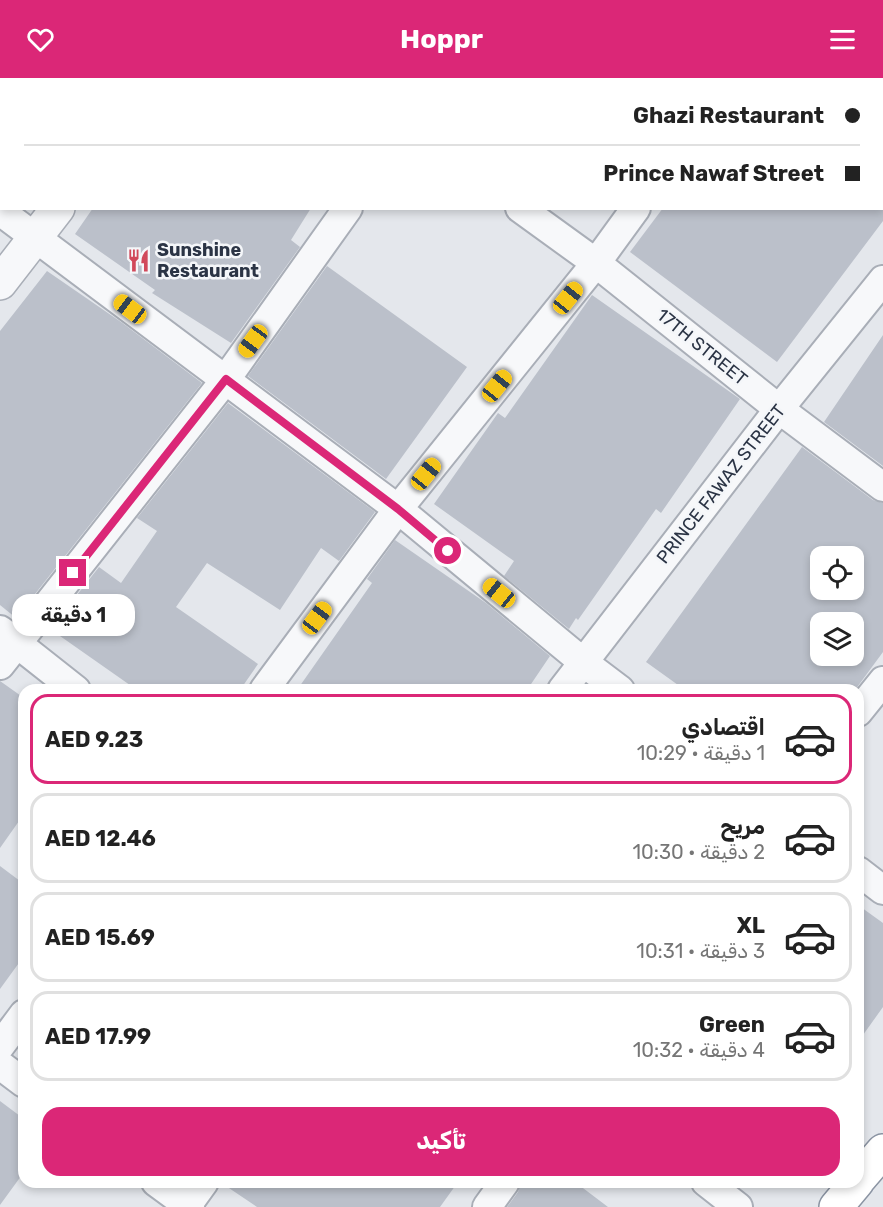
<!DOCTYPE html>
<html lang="ar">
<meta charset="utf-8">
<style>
:root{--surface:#fff;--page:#f6f6f6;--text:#222;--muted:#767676;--line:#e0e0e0;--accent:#db2777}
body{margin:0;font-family:Rubik,"Noto Naskh Arabic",sans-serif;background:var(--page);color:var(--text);direction:rtl;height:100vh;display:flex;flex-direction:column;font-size:22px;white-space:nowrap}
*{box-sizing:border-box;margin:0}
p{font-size:20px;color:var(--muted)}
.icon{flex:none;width:33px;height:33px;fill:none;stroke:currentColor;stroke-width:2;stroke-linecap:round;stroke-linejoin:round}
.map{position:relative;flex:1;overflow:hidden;direction:ltr}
.sheet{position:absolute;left:18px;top:606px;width:846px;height:504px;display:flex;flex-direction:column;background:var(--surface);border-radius:18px;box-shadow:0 3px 9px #0003;direction:rtl}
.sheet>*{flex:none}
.top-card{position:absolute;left:0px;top:0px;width:884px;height:132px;box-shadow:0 3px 9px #0003;direction:rtl;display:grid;align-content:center;height:132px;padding:0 24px;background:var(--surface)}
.tools{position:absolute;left:810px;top:468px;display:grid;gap:12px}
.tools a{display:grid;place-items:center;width:54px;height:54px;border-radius:12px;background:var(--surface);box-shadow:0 3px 9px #0003;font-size:30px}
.end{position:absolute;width:27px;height:27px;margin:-14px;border:8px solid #db2777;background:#fff;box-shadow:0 0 0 3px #fff}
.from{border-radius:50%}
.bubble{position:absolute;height:42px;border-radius:18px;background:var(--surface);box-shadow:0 3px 9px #0003;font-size:20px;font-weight:700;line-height:42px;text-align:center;direction:rtl}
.car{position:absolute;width:18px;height:36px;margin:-18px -9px;border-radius:8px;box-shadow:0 0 4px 2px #0007;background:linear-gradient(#f5c518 24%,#345 0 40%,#f5c518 0 76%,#345 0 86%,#f5c518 0)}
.top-card b{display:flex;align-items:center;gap:21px;height:57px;font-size:22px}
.top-card b+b{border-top:2px solid var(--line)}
.top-card i{width:15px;height:15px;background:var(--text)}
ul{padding:10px 0 0;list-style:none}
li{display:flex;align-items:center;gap:18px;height:90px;margin:0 12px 9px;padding:0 12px;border:3px solid var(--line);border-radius:18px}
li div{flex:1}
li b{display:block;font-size:22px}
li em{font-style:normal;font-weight:700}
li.current{border-color:var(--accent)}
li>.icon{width:54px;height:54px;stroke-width:1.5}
.primary-button{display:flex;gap:12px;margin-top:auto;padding:12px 24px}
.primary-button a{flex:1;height:69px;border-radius:18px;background:var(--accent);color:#fff;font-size:24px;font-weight:700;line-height:69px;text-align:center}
header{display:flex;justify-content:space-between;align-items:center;height:78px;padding:0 24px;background:var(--accent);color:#fff;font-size:27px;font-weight:700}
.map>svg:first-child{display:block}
.building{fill:#bbc0ca;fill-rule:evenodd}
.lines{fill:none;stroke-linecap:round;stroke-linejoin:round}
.minor-casing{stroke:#a9aeb7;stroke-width:32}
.tertiary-casing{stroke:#a9aeb7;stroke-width:36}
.motorway-casing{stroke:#8b94a3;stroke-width:36}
.minor{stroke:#f7f8fa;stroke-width:28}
.tertiary{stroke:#f7f8fa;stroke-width:33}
.motorway{stroke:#fff;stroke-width:33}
.route{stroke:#db2777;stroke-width:8}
.labels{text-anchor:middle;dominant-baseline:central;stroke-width:5;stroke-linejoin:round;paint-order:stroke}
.poi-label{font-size:18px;font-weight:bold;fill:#2b3445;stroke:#f4f6f9;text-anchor:start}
.street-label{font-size:18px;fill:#2b3445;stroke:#f4f6f9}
</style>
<header><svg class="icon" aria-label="menu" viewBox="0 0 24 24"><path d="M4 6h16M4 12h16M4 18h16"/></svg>Hoppr<svg class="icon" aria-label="heart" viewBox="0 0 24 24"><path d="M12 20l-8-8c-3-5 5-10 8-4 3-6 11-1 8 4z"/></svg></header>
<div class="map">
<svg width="883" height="1129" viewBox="0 0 883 1129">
<rect width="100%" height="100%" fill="#e4e7ec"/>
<path class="building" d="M93,130H311L291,162L300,169L231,265L152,215L155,212L75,156Z
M663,130H883V143L777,284L630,174Z
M327,188L467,289L386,401L248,298Z
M47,193L121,244L202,305L16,540L0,527V253Z
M592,217L740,321L661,435L656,431L578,542L576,540L569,551L504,498L514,483L434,426L498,335L505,340Z
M883,257V388L824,344Z
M228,325L375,434L339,483L321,470L280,532L207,485L176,529L258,586L240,612H137L50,551L99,489L121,505L157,453L137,440Z
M802,369L873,422L883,425V574L855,612H685L646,584ZM820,478H854V512H820ZM820,544H854V578H820Z
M395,462L486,525L550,578L527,612H297L372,505L367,501Z
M0,603L24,620V736L0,770Z
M0,788L24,806V878L0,911Z
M858,827L883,845V929L858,964Z
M0,1023L24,1041V1094L0,1127Z
M220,1104H458L440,1129H257Z
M521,1104H575L608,1129H507L518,1114Z"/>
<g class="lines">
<defs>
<path id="minor" d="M342,0L344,2
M444,2L445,0
M732,2L733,0
M520,130L596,185L779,331L883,409
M0,133L398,431L583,584L620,612
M0,552L76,612
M0,587L226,301L348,130
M264,612L398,431L596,185L636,130
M562,612L779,331L883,202
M858,634L883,603
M858,793L883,812
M0,968L24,936
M0,987L24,1005
M156,1104L190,1129
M706,1104L738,1129
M186,1129L204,1104
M487,1129L505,1104"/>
<path id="tertiary" d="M154,2L156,0
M0,205L58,130"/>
<path id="motorway" d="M858,1102L883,1073
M836,1129L857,1104"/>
</defs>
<use href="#minor" class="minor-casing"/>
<use href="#tertiary" class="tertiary-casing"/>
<use href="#motorway" class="motorway-casing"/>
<use href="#minor" class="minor"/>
<use href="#tertiary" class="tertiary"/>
<use href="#motorway" class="motorway"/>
</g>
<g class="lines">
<path class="route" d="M73,495L226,301L398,431L448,473"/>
</g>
<defs>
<symbol id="restaurant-bare" viewBox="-9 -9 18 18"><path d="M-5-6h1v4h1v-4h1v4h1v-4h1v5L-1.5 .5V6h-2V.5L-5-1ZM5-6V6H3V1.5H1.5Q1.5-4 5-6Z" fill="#d1495b" stroke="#f4f6f9" stroke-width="2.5" paint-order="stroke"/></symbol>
</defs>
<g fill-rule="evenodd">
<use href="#restaurant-bare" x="122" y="166" width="33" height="33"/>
</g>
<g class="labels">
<g class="poi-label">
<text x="157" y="172">Sunshine<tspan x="157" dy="21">Restaurant</tspan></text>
</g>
<g class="street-label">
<text transform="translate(702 269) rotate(39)">17TH STREET</text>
<text transform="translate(721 406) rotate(-52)">PRINCE FAWAZ STREET</text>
</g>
</g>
</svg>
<div class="tools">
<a><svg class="icon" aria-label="locate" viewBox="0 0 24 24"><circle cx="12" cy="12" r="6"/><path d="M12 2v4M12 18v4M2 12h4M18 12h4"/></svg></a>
<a><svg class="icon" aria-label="layers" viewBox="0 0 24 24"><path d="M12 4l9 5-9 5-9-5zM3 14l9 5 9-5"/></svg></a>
</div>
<i class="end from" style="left:448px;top:473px"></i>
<i class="end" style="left:73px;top:495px"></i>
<div class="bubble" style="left:12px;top:516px;width:123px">1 دقيقة</div>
<i class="car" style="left:568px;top:220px;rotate:39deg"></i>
<i class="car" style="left:130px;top:231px;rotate:307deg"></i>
<i class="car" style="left:253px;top:263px;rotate:216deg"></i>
<i class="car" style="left:497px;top:308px;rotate:39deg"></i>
<i class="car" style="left:426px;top:396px;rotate:39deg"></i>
<i class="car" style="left:499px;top:515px;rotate:309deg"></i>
<i class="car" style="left:317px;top:540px;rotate:37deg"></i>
<div class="top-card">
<b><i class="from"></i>Ghazi Restaurant</b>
<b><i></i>Prince Nawaf Street</b>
</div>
<section class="sheet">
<ul>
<li class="current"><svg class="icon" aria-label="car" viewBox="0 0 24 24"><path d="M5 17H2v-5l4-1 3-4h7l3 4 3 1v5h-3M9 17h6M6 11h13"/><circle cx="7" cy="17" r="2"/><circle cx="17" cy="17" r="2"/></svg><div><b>اقتصادي</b><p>1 دقيقة · 10:29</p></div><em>AED 9.23</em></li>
<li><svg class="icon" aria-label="car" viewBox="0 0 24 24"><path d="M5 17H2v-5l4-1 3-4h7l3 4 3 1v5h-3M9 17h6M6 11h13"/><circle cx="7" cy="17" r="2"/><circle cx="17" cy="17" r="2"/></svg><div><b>مريح</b><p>2 دقيقة · 10:30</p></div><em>AED 12.46</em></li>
<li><svg class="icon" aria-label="car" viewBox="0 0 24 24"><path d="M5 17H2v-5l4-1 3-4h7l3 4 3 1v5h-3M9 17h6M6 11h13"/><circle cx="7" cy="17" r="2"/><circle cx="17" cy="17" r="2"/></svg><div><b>XL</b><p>3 دقيقة · 10:31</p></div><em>AED 15.69</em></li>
<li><svg class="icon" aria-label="car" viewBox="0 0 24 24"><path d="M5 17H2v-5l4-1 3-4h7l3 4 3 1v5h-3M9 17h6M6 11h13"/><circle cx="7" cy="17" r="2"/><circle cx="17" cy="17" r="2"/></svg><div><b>Green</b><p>4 دقيقة · 10:32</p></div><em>AED 17.99</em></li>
</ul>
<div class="primary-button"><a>تأكيد</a></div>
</section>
</div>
